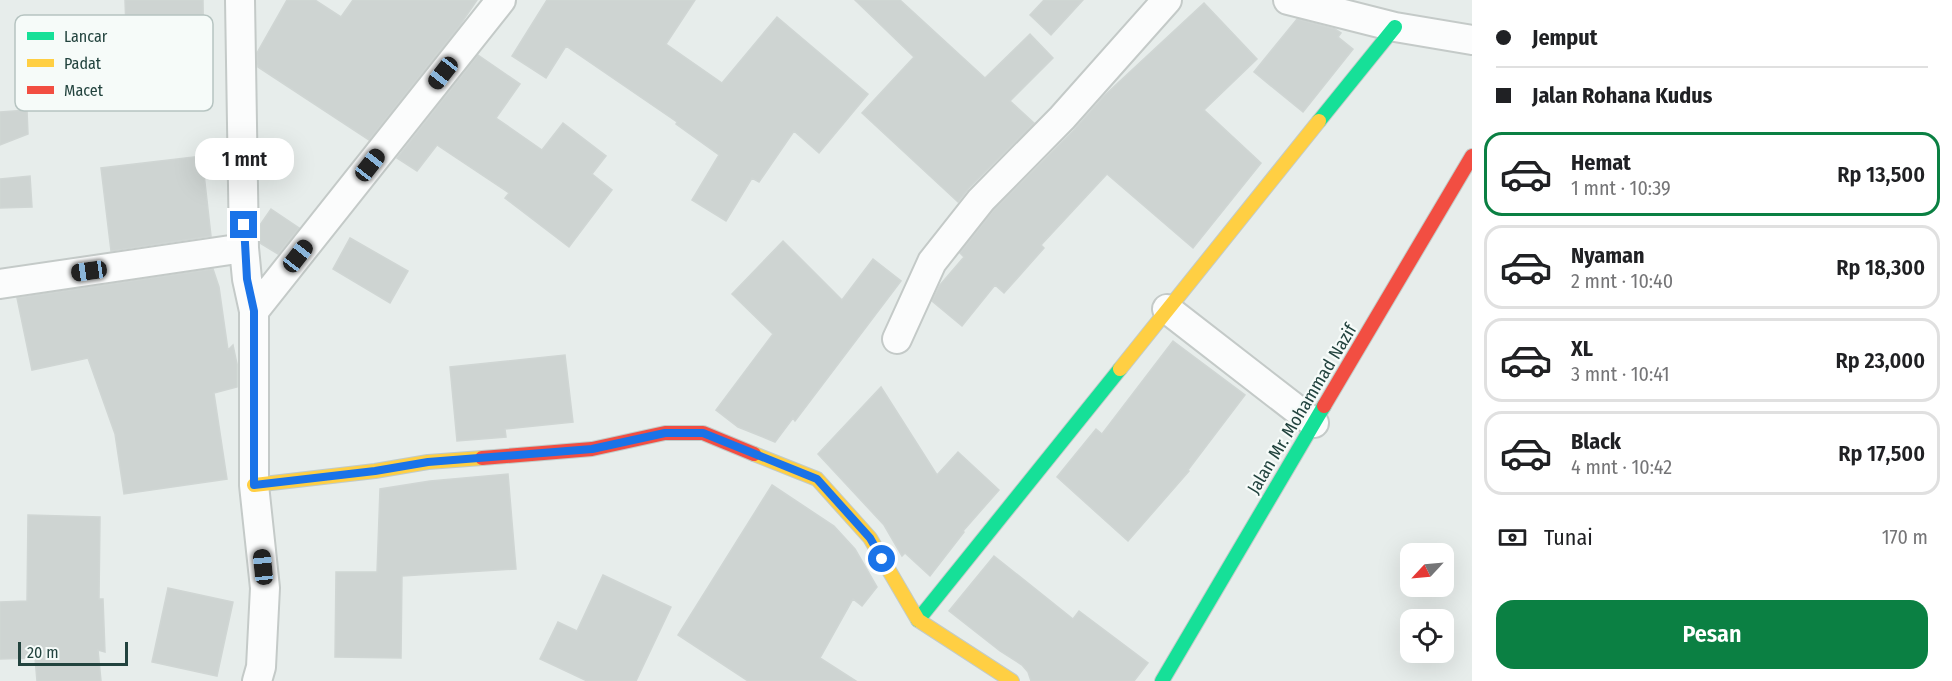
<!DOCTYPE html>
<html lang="id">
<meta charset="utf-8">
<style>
:root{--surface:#fff;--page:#f2f2f2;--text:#202124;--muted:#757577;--line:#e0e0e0;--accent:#0b8043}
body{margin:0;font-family:"Fira Sans Condensed",sans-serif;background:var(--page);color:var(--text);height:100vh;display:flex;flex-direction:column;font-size:22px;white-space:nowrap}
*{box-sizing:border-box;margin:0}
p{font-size:20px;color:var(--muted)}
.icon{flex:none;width:33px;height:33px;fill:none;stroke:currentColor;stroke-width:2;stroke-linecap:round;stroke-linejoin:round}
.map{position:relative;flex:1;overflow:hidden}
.sheet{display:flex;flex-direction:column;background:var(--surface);width:480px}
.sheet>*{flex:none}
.top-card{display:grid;align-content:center;height:132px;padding:0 24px;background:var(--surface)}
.needle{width:39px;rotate:244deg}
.buttons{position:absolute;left:1400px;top:543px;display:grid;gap:12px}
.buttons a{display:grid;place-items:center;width:54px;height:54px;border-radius:12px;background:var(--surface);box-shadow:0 6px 24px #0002;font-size:30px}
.scale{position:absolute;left:18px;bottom:15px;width:110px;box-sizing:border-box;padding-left:6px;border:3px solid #22433e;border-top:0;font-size:16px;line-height:21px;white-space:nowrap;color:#22433e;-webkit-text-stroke:4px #f6fbf9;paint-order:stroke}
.end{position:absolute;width:27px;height:27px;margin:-14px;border:8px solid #1a73e8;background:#fff;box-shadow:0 0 0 3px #fff}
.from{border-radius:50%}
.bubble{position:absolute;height:42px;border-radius:18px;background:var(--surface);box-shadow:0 6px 24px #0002;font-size:20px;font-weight:600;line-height:42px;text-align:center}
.car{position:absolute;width:18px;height:36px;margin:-18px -9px;border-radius:8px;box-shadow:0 0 4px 2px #0007;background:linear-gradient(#222 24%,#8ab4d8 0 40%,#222 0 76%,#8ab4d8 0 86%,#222 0)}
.top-card b{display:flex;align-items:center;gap:21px;height:57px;font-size:22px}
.top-card b+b{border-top:2px solid var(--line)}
.top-card i{width:15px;height:15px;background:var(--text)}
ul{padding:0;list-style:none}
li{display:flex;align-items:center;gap:18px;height:84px;margin:0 12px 9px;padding:0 12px;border:3px solid var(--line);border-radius:18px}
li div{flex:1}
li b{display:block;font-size:22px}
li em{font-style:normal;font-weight:600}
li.selected{border-color:var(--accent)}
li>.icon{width:54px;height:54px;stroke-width:1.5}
.pay{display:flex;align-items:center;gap:15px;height:66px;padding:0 24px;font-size:22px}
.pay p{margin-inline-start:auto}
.cta{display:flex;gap:12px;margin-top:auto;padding:12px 24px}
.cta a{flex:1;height:69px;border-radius:18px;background:var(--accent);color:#fff;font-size:24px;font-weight:600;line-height:69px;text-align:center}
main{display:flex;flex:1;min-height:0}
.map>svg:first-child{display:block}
.building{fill:#ced4d2;stroke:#d0d6d4;stroke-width:1.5}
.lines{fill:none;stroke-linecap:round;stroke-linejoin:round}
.street-casing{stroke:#c4cac8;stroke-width:32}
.fast-casing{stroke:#c2cbc8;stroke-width:16}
.slow-casing{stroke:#c2cbc8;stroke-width:16}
.jam-casing{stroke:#c2cbc8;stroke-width:16}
.street{stroke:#fbfcfc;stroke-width:28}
.fast{stroke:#16e098;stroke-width:14}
.slow{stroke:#ffcf43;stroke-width:14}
.jam{stroke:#f24e42;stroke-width:14}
.route{stroke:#1a73e8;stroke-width:8}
.labels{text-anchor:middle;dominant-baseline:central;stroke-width:4.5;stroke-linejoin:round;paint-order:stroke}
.street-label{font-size:18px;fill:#22433e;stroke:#f6fbf9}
.key{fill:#f6fbf9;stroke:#b6c4c1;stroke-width:1.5}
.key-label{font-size:16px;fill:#22433e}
</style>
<main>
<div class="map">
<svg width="1472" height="681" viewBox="0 0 1472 681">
<rect width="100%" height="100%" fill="#e7edeb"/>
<path class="building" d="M125,0H203L204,81H166L97,108L84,74L127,57Z
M287,0H315L341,17L353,0H477L460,25L369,140L258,67L257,53Z
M547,0H695L666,44L722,83L777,17L868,94L819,153L794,131L759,182L752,178L726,221L692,200L719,155L676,124L677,122L566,46L546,78L512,56Z
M855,0H900L985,78L1030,34L1053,58L1010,101L1034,123L969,188L958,202L862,113L914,57Z
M1044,0H1083L1051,35L1030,15Z
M1204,3L1257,59L1204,110L1261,163L1193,248L1107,174L1041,245L1044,248L1004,293L995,285L962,326L932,301L940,285L964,257L960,253L993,211L1074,130L1105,95Z
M1297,19L1335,29L1341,33L1338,37L1353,49L1303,112L1254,72Z
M478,55L520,84L496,118L542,150L563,123L606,156L592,174L612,190L569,247L505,198L509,193L437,145L417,171L397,158Z
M27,110L28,134L0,145V112Z
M202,156L211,236L111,251L101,168Z
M30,176L32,207L0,208V179Z
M271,209L299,228L278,254L260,243V225Z
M350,238L408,271L390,303L333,269Z
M783,241L842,300L873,259L901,281L795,421L793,418L775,442L738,427L716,410L773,334L732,294Z
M213,269L219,287L228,350L233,345L237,364V387L214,393L227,479L124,494L115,434L88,358L32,370L17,298Z
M1173,341L1245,395L1188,470L1189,471L1128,541L1057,477L1096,429L1102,434Z
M565,355L573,422L505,429L506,437L457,441L450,367Z
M881,387L937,475L958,452L999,490L963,531L964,532L930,576L905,553L902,556L884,525L818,454Z
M508,474L516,569L402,576L401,658L335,657L336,572H377L380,489L430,481Z
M772,485L834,526L855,549L877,587L862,606L853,599L820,658L856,681H748L678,635Z
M28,515L100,517L99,599H103L105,652L98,650L101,681H37L35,658L0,659V602L27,601Z
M994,556L1073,619L1079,611L1148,663L1134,681H1031L1028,672L1022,665L1000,651L949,611Z
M603,575L671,607L636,681H587L540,659L558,622L577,631Z
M168,588L233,602L217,676L152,662Z"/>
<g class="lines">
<defs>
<path id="street" d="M240,0L244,248L247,279L254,311V485L265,588L261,667L257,681
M1288,0L1395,27L1472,40
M0,284L244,248
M1167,309L1314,423
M254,311L501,0
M897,339L932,262L981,200L1062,118L1167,0"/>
<path id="fast" d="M1319,121L1395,27
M918,620L1120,369
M1162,681L1324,406"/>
<path id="slow" d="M1120,369L1319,121
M754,454L817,479L870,538L918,620L1012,681
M254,485L375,471L428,462L482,458"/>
<path id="jam" d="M1324,406L1472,156
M482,458L592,449L665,433H703L754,454"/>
</defs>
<use href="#street" class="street-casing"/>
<use href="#fast" class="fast-casing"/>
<use href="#slow" class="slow-casing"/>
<use href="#jam" class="jam-casing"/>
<use href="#street" class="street"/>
<use href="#fast" class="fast"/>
<use href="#slow" class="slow"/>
<use href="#jam" class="jam"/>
</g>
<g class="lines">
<path class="route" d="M244,225L247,279L254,311V485L375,471L428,462L592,449L665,433H703L817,479L870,538L882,559"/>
</g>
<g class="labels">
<g class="street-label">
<text transform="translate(1302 409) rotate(-59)">Jalan Mr. Mohammad Nazif</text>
</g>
</g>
<rect x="15" y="15" width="198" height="96" rx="9" class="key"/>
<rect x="27" y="32" width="27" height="8" fill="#16e098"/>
<rect x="27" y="59" width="27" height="8" fill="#ffcf43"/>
<rect x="27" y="86" width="27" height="8" fill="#f24e42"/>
<g class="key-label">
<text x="64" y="42">Lancar</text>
<text x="64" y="69">Padat</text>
<text x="64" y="96">Macet</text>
</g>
</svg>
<div class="buttons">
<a><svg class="needle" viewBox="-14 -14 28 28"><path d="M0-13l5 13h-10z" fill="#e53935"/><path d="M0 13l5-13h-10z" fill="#757577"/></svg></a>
<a><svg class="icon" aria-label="locate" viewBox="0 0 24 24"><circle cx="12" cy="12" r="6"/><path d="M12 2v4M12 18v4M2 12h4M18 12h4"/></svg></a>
</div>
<div class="scale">20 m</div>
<i class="end from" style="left:882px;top:559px"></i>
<i class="end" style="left:244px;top:225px"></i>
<div class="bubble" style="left:195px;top:138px;width:99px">1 mnt</div>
<i class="car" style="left:443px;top:73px;rotate:218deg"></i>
<i class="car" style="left:370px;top:165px;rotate:38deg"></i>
<i class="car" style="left:298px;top:256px;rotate:38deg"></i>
<i class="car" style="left:89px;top:271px;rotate:262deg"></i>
<i class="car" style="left:263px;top:567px;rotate:354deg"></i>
</div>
<section class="sheet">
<div class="top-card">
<b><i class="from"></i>Jemput</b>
<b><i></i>Jalan Rohana Kudus</b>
</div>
<ul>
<li class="selected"><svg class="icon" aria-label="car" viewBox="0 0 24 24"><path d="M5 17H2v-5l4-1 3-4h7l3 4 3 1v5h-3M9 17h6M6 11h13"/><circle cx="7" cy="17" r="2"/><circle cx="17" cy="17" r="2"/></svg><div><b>Hemat</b><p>1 mnt · 10:39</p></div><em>Rp 13,500</em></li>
<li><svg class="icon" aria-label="car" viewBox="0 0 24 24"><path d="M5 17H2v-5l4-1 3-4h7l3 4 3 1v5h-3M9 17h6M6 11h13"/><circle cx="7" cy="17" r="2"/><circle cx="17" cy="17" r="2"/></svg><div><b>Nyaman</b><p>2 mnt · 10:40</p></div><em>Rp 18,300</em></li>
<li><svg class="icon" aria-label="car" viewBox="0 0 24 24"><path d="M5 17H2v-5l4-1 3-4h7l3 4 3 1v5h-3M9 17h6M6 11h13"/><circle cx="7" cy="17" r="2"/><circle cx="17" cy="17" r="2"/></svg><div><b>XL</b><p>3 mnt · 10:41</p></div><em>Rp 23,000</em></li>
<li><svg class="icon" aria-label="car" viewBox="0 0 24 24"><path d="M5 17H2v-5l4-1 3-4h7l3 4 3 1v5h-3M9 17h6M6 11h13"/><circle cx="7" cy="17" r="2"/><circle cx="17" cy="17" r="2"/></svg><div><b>Black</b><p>4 mnt · 10:42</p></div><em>Rp 17,500</em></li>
</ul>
<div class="pay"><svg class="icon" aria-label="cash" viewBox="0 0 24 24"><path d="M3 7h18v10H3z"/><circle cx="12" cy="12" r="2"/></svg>Tunai<p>170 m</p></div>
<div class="cta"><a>Pesan</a></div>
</section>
</main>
